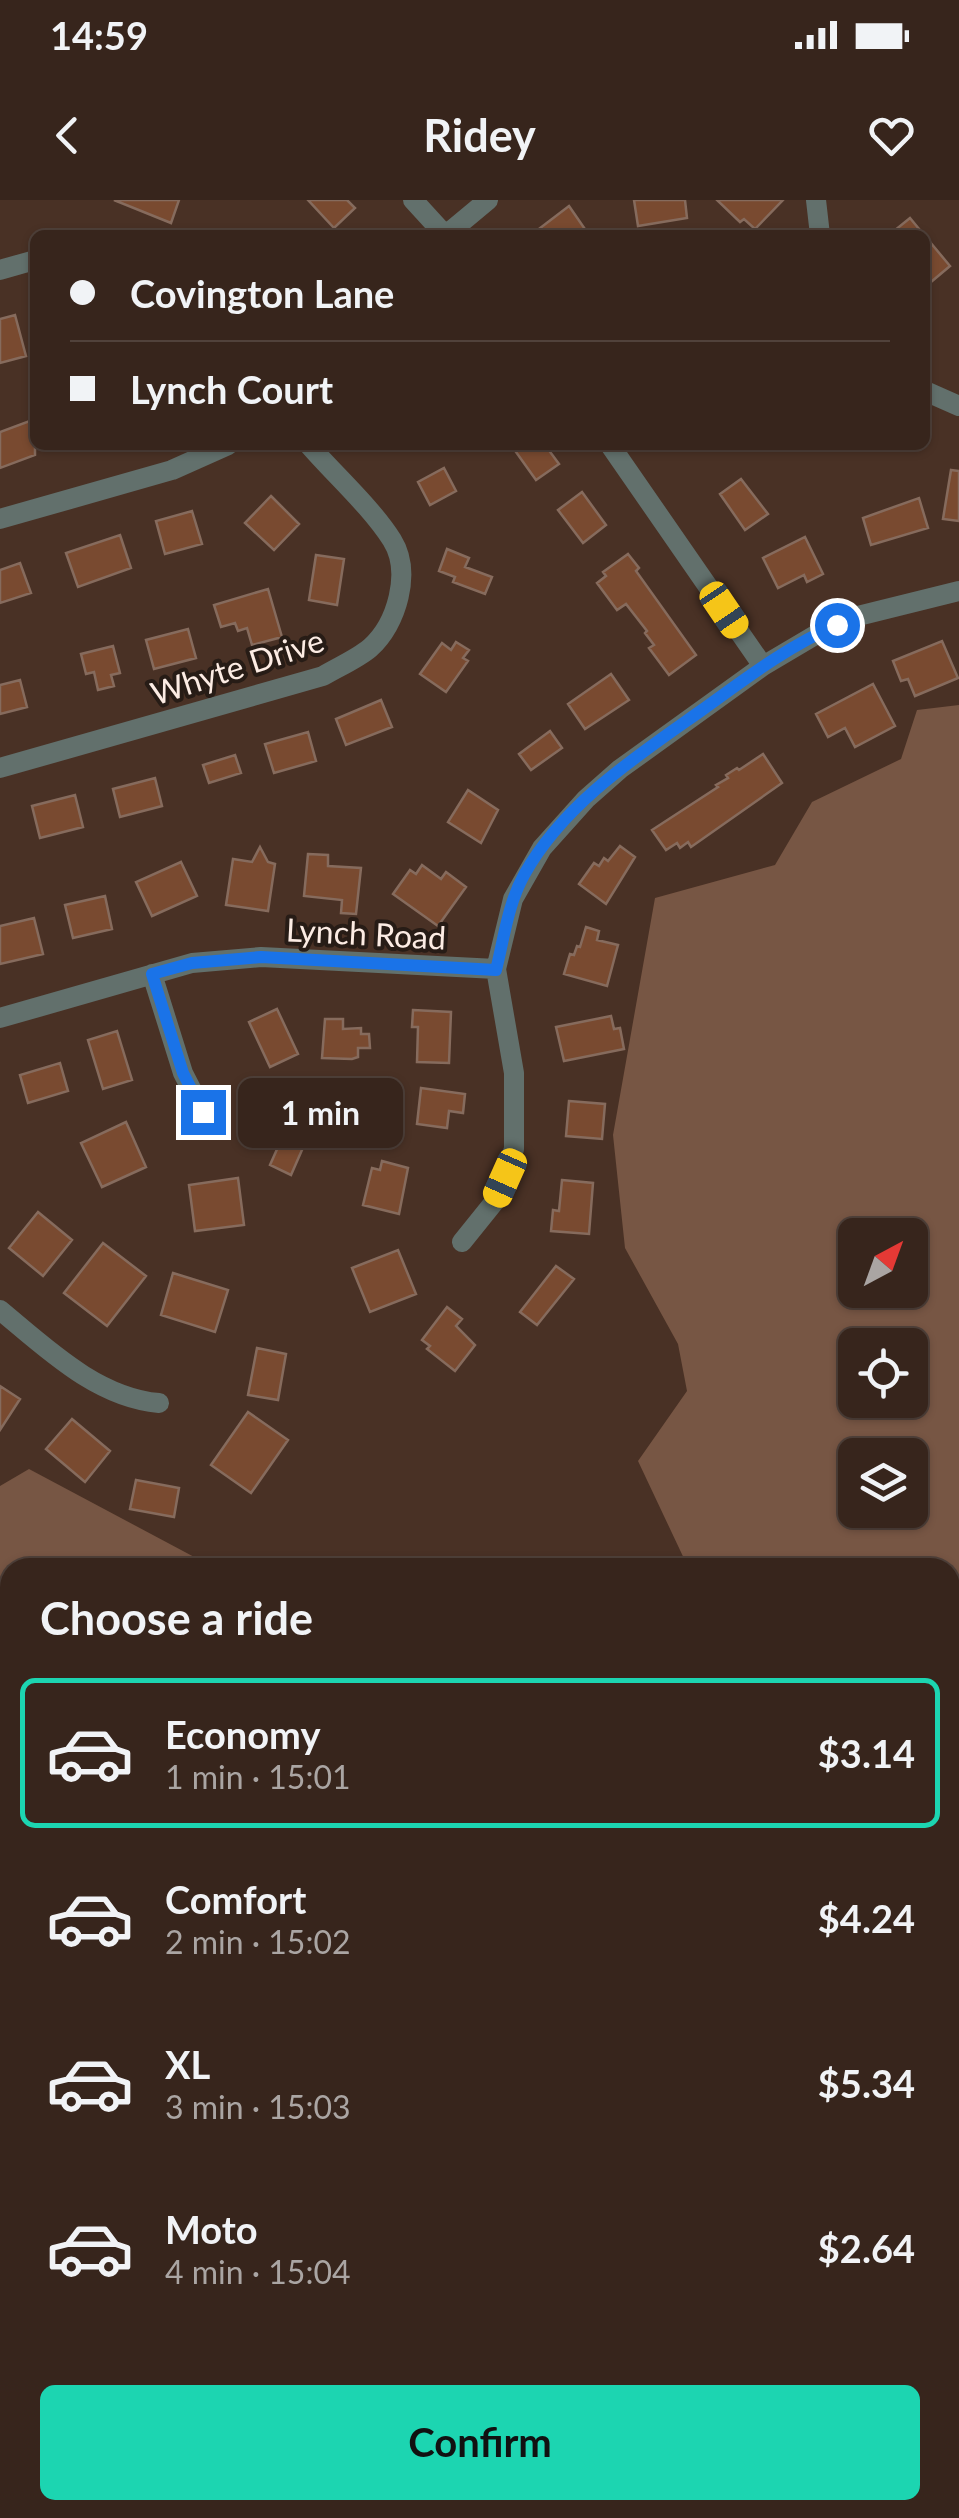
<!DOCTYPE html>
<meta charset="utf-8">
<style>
:root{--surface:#37251c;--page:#423129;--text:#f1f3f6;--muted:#aaa5a3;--line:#51423b;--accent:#1cd5b1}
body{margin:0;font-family:Lato,sans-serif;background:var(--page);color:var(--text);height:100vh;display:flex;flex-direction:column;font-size:38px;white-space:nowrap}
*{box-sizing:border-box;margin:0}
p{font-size:32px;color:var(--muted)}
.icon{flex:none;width:55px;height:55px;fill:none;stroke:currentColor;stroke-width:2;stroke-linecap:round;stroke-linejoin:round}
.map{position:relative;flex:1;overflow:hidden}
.panel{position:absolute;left:0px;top:1358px;width:960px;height:962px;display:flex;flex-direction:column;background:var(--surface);border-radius:30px 30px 0 0;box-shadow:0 2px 8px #0004,0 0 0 2px var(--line)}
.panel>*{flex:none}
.banner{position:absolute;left:30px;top:30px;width:900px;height:220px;border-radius:15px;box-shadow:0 2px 8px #0004,0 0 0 2px var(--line);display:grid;align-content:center;height:220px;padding:0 40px;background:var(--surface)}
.needle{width:65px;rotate:41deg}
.tools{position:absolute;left:838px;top:1018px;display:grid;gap:20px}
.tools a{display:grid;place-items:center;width:90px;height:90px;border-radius:15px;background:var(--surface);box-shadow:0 2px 8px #0004,0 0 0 2px var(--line);font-size:50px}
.end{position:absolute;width:45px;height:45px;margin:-22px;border:12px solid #1a73e8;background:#fff;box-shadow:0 0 0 5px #fff}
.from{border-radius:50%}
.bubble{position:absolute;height:70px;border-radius:15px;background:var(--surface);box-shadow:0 2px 8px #0004,0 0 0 2px var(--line);font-size:32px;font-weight:700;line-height:70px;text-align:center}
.car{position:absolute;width:30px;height:60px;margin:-30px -15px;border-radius:12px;box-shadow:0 0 8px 2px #0007;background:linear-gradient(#f5c518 24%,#345 0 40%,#f5c518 0 76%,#345 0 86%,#f5c518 0)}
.banner b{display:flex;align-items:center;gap:35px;height:95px;font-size:38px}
.banner b+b{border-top:2px solid var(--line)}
.banner i{width:25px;height:25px;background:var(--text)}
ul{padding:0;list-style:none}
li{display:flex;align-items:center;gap:30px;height:150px;margin:0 20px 15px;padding:0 20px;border:5px solid transparent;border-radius:15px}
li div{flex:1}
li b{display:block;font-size:38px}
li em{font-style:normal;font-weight:700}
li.current{border-color:var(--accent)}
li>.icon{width:90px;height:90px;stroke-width:1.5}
h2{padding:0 40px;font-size:45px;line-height:120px}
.button{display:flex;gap:20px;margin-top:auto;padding:20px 40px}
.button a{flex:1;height:115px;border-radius:15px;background:var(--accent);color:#111;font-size:40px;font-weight:700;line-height:115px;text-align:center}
.status{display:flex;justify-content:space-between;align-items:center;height:70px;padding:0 50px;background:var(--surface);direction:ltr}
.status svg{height:28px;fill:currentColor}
header{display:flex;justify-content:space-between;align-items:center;height:130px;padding:0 40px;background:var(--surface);font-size:45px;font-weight:700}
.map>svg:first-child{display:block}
.green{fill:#775644;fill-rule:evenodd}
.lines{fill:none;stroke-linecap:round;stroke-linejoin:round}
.stream{stroke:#032921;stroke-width:5}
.building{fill:#794a30;stroke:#866b5d;stroke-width:2.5}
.minor{stroke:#62706c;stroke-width:20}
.route{stroke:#1a73e8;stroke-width:12}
.labels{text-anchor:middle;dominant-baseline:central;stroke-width:8;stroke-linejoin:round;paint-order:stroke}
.street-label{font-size:32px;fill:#fcece4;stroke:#271c16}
</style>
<div class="status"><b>14:59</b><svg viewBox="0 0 49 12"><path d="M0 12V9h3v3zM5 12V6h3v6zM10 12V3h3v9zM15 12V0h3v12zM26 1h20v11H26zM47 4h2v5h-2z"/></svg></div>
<header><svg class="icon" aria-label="back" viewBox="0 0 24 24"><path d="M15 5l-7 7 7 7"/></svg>Ridey<svg class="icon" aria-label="heart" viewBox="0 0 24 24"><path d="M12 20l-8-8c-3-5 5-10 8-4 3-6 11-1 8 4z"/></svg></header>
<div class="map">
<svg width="959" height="2318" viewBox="0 0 959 2318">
<rect width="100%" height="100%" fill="#493125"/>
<path class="green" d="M959,505V2318H0V1286L29,1269L213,1367L10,1368V2310H950V1368L688,1367L638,1261L687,1191L678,1144L625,1048L613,935L655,698L775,665L812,602L901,559L917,510ZM855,1035H910V1090H855ZM855,1145H910V1200H855ZM910,1255V1310H855V1255Z"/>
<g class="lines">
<path class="stream" d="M950,1963L959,1958
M0,2076L10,2086
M950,2194L959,2189
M212,2310L221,2318
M723,2318L738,2310"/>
</g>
<path class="building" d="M114,0H179L171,23Z
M308,0H347L355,8L334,28Z
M634,0H685L687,18L638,26Z
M717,0H783L755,29L744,19L740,22Z
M569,6L589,35H531Z
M910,18L924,35H889Z
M925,36L950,66L925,87Z
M15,115L26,156L0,163V119Z
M35,219V255L0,268V232Z
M511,245H545L559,264L536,280Z
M444,268L456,291L430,305L418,282Z
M951,270L959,271V321L943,319Z
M741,279L768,314L745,330L720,294Z
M582,292L606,325L583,343L558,310Z
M271,296L299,324L274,350L245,323Z
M919,298L928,328L871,345L863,318Z
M192,311L202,344L165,354L156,321Z
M120,335L131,368L78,387L66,353Z
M805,337L823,374L807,382L804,375L778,388L763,358Z
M447,349L469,358L465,367L492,377L485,394L453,382L455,377L439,371Z
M628,354L639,368L636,371L696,455L669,475L649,448L654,445L645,433L647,431L626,404L617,410L597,383L606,376L603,372Z
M316,355L344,359L337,405L309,400Z
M20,363L31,393L0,403V370Z
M268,389L282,437L252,445L247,428L238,431L235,423L221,427L214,405Z
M188,429L196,458L154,469L146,440Z
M942,441L958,478L915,496L908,479L901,481L893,461Z
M456,442L469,450L463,458L468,461L446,492L420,474L442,443L451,450Z
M113,446L120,473L111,475L114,486L98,490L94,472L86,474L81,454Z
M611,474L629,500L585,529L568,504Z
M20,480L27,507L0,514V485Z
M873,484L895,526L855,547L845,528L828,537L816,514Z
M381,500L392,527L346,545L336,519Z
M550,531L562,548L531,570L519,554Z
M308,532L316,561L274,573L265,544Z
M763,554L782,583L691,647L688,642L680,648L677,643L666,650L652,630L718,587L716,585L728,578L726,575L737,568L739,570Z
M235,555L241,573L209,583L203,565Z
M155,578L162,606L120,617L113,589Z
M468,590L498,610L481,643L448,622Z
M75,595L83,627L40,638L32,606Z
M620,646L635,657L606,704L579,684L594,663L599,666L604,658L608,661Z
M260,647L268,662L275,664L268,711L226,705L233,659L252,662Z
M308,654L328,655V666L361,668L356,714L341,713L342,700L304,696Z
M181,662L197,696L152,716L136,682Z
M422,665L441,679L446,672L466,687L438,726L393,694L410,670L416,674Z
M105,696L112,729L73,738L65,705Z
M34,718L43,754L0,764V726Z
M586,727L599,731L597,740L618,745L607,786L564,774L570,754L574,755L577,746L580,747Z
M277,809L298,854L270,867L249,822Z
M413,810L451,812L449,863L417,862L418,827H412Z
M611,816L614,829L620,828L624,849L564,861L556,827Z
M325,819H343V829L361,828V834H369L370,848H358V857L352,859L322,858Z
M117,831L132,880L103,889L88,840Z
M60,863L68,891L28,903L20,875Z
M421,888L465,894L463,913L449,911L447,928L417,924Z
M569,901L605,904L602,939L566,936Z
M295,909L316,918L291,975L270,965Z
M126,922L146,967L102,987L81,943Z
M382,961L408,968L399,1014L363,1005L372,968L380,970Z
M238,978L244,1025L195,1031L189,985Z
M562,980L593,983L589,1034L551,1031L553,1010L559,1011Z
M38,1012L72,1040L43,1076L9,1048Z
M103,1043L146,1076L107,1126L64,1093Z
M398,1050L416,1094L370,1112L352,1068Z
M556,1066L574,1079L537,1125L520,1112Z
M173,1073L228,1090L215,1132L161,1115Z
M447,1107L462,1119L456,1126L475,1145L455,1171L427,1149L430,1146L422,1140Z
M257,1148L286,1154L278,1200L248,1195Z
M0,1186L20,1199L0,1230Z
M248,1212L288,1240L251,1293L211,1265Z
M72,1219L110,1251L85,1282L46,1249Z
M136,1280L179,1288L174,1317L130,1309Z"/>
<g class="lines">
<path class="minor" d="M413,0L445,35
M816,0L820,35
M446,35L488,0
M0,70L35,60
M925,191L959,206
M610,245L763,466
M0,319L172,270L228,245
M0,568L323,476C338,467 357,459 370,448C397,424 412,372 392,340C371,307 335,275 309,245
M152,774L183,873L203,912
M0,818L192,763L261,757L496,769
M462,1042L495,1001L514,949V873L496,769L513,699L542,648L586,599L620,569L763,466L817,434L858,416L959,391
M0,1110C46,1148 97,1198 159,1203"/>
</g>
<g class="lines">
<path class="route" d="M203,912L183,873L152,774L192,763L261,757L496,770C504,738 508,704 524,675C564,603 637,556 702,510C745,479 788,446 837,425"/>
</g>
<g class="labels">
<g class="street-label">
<text transform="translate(237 466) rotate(-18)">Whyte Drive</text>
<text transform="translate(366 733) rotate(3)">Lynch Road</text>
</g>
</g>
</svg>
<div class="tools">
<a><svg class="needle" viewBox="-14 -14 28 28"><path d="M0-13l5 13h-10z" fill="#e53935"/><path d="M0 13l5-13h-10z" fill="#aaa5a3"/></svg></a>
<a><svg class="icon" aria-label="locate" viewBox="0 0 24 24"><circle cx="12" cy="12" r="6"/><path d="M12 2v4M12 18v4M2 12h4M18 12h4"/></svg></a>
<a><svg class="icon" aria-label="layers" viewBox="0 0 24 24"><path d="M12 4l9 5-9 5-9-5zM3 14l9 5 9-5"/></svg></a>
</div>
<i class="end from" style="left:837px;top:425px"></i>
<i class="end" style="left:203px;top:912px"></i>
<div class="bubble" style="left:238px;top:878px;width:165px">1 min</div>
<i class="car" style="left:724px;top:410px;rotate:146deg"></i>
<i class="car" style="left:505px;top:978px;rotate:204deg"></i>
<div class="banner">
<b><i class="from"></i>Covington Lane</b>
<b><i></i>Lynch Court</b>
</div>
<section class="panel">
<h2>Choose a ride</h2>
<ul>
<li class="current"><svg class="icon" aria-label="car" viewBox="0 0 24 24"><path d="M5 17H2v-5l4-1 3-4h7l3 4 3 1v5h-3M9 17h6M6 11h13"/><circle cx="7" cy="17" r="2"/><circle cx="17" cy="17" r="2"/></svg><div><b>Economy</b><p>1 min · 15:01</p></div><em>$3.14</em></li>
<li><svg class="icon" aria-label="car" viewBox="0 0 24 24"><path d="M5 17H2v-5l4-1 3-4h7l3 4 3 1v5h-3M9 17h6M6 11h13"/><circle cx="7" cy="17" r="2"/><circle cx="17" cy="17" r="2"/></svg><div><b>Comfort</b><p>2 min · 15:02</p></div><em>$4.24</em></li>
<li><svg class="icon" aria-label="car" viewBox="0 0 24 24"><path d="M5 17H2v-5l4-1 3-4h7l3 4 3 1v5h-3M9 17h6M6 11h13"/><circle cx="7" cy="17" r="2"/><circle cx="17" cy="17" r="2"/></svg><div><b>XL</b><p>3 min · 15:03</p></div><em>$5.34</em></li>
<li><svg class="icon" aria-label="car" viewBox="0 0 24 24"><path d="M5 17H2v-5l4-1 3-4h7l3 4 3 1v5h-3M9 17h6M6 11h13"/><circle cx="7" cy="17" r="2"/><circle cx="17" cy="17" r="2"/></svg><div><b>Moto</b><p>4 min · 15:04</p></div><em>$2.64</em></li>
</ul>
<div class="button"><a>Confirm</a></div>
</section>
</div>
